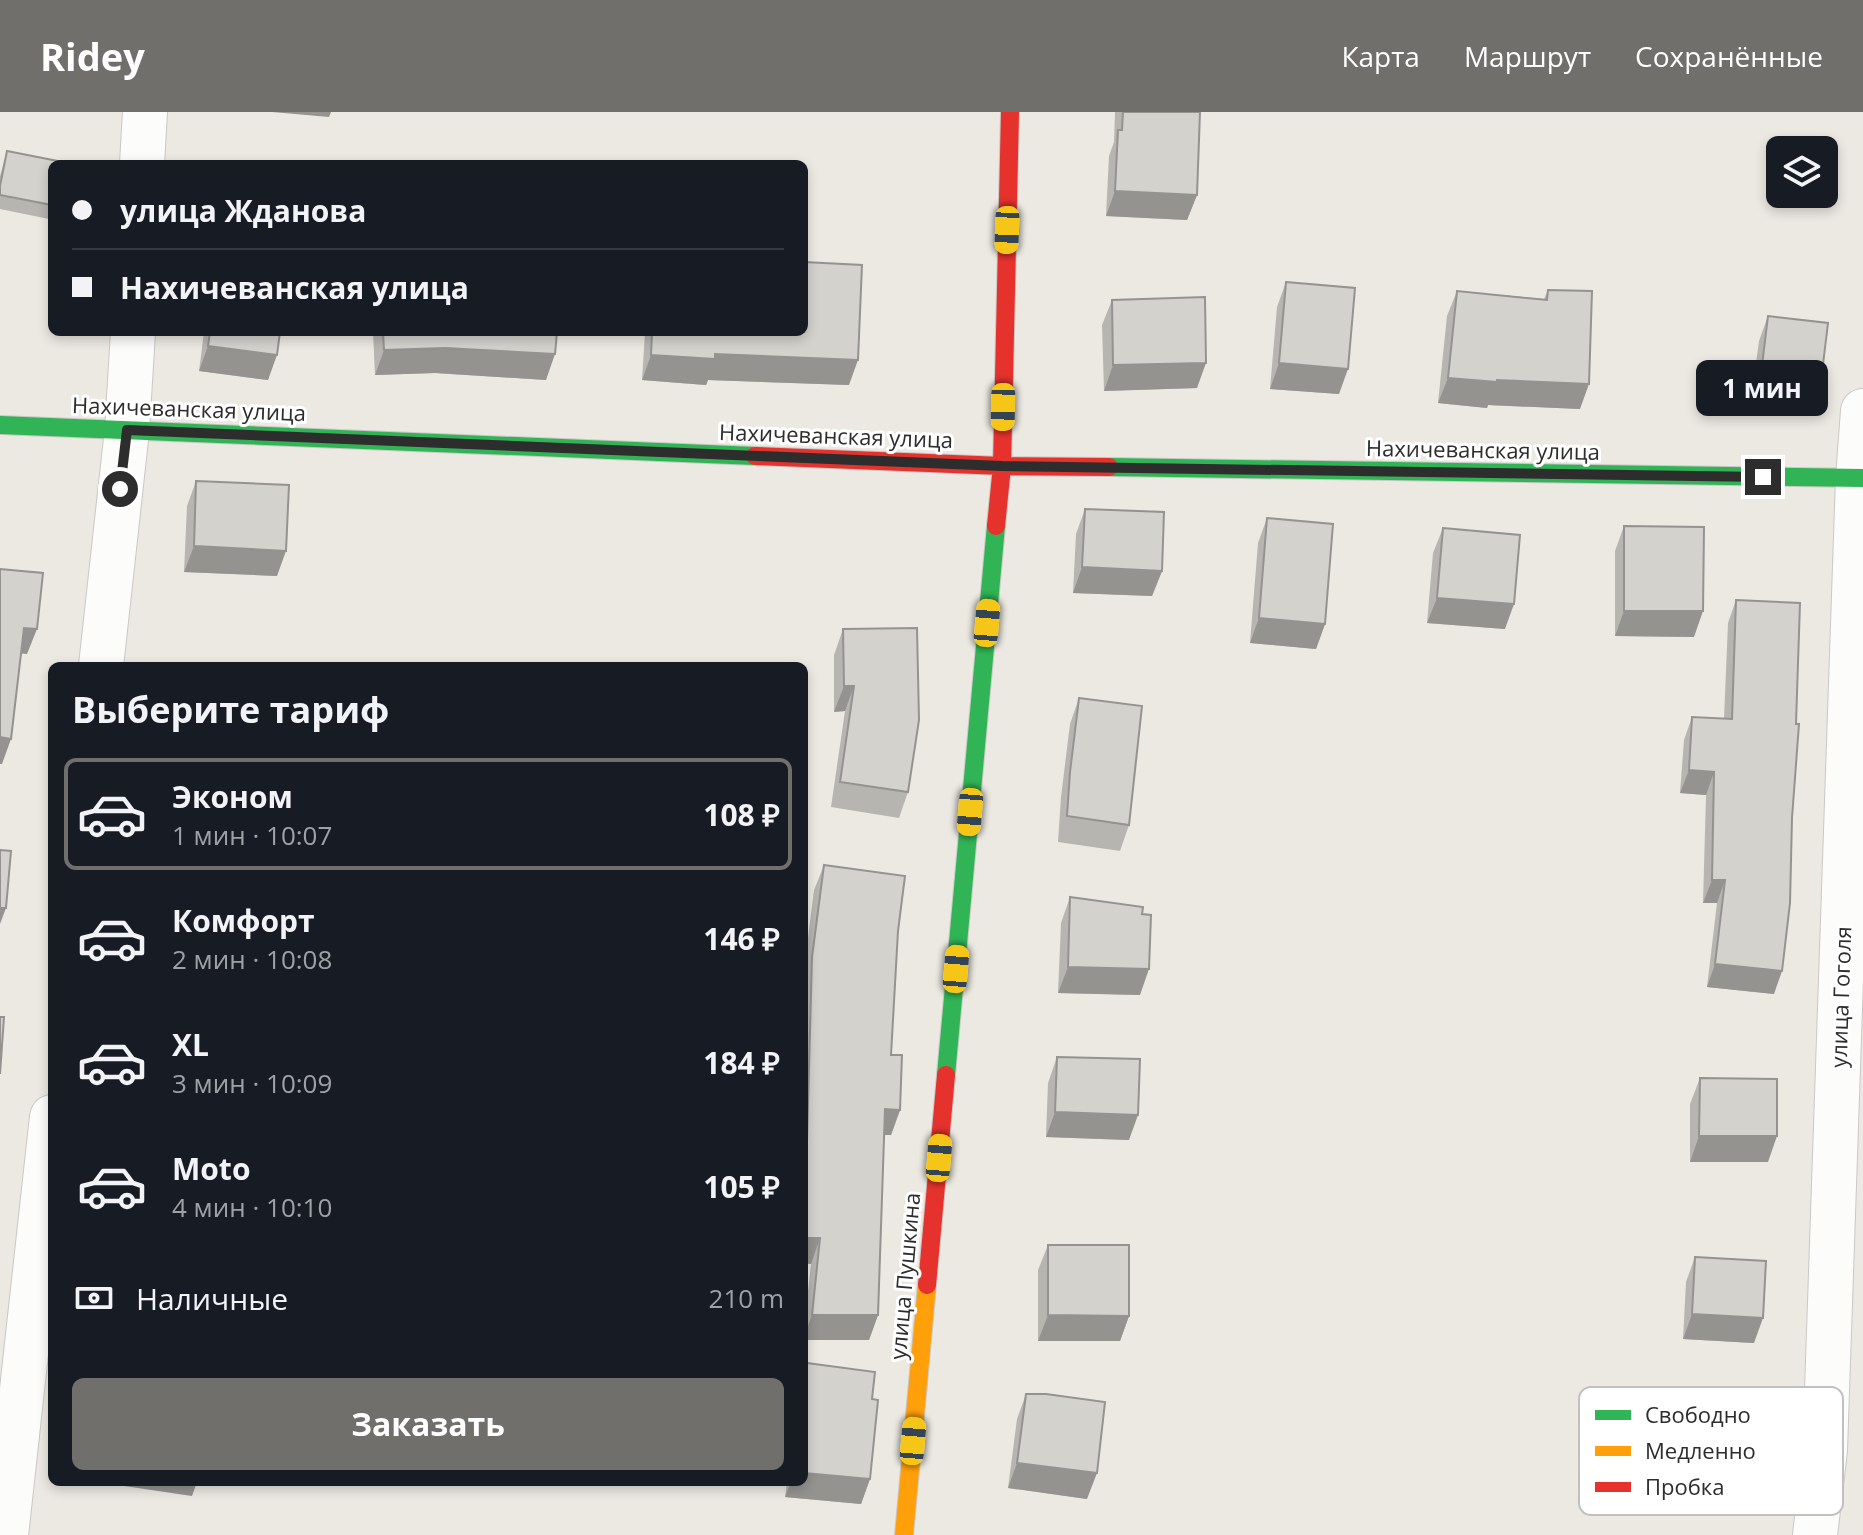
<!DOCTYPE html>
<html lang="ru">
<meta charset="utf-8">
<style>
:root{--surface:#171b24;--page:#242831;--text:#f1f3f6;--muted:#9ea1a6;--line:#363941;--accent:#706f6c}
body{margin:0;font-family:"Open Sans",sans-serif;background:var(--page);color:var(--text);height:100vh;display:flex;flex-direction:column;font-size:30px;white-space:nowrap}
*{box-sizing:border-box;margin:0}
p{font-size:26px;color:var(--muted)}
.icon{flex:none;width:44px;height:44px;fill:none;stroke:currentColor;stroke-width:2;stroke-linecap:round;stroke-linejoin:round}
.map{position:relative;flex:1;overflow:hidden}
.side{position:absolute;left:48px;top:550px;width:760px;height:824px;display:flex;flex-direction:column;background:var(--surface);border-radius:12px;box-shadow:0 4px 12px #0003}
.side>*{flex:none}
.top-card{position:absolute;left:48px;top:48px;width:760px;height:176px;border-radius:12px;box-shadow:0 4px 12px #0003;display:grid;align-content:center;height:176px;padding:0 24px;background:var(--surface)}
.fabs{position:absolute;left:1766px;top:24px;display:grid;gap:16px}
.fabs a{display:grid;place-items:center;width:72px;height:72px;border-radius:12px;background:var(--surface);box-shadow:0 4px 12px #0003;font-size:40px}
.end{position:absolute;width:36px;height:36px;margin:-18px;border:10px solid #2d2d2d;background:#fff;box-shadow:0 0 0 4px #fff}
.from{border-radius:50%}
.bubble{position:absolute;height:56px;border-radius:12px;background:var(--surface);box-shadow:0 4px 12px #0003;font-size:26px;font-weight:700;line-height:56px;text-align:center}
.car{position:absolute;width:24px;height:48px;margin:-24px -12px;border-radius:10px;box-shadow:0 0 6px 2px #0007;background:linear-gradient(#f5c518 24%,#345 0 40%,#f5c518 0 76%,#345 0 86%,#f5c518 0)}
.top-card b{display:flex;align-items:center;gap:28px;height:76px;font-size:30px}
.top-card b+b{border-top:2px solid var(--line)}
.top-card i{width:20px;height:20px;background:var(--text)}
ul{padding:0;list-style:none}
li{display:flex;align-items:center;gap:24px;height:112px;margin:0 16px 12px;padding:0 8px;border:4px solid transparent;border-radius:12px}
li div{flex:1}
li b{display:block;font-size:30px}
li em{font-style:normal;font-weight:700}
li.current{border-color:var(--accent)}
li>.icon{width:72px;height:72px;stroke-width:1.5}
h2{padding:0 24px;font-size:36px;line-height:96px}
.pay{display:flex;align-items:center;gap:20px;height:88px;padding:0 24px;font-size:30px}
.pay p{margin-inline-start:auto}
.cta{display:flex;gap:16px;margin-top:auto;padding:16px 24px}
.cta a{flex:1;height:92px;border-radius:12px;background:var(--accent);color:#fff;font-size:32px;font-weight:700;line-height:92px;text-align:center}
header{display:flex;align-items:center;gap:48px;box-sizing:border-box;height:112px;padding:0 40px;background:var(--accent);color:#fff}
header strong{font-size:38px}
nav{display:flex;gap:44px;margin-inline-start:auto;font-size:28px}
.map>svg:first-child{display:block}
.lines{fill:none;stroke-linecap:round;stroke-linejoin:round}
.street-casing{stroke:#c9c8c7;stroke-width:46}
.fast-casing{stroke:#c9c8c7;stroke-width:20}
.slow-casing{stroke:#c9c8c7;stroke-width:20}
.jam-casing{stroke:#c9c8c7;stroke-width:20}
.street{stroke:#fcfcfb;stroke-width:44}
.fast{stroke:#30b455;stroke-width:18}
.slow{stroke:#ff9f0a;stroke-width:18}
.jam{stroke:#e5322d;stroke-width:18}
.wall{fill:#b6b5b0}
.shaded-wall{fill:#949390}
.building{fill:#d4d2cd;stroke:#949390;stroke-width:2}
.route{stroke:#2d2d2d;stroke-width:10}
.labels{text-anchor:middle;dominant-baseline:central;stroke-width:6;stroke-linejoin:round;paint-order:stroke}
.street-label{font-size:22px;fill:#2d2d2d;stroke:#fff}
.key{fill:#fff;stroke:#c0c0c0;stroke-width:2}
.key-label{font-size:22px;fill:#2d2d2d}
</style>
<header>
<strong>Ridey</strong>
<nav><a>Карта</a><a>Маршрут</a><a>Сохранённые</a></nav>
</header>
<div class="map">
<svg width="1863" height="1423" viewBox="0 0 1863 1423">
<rect width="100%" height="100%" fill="#ece9e2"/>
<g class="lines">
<defs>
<path id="street" d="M142,52L145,0
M101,554L127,318L133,220
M6,1423L52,1005
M1815,1423L1825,1338L1858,366L1863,299"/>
<path id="fast" d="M0,313L755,344
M1109,355L1863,366
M946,963L996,414"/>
<path id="slow" d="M904,1423L927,1173"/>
<path id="jam" d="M755,344L1002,354L1109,355
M996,414L1002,354L1010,0
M927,1173L946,963"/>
</defs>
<use href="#street" class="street-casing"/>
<use href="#fast" class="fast-casing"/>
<use href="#slow" class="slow-casing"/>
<use href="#jam" class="jam-casing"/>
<use href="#street" class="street"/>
<use href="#fast" class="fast"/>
<use href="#slow" class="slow"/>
<use href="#jam" class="jam"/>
</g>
<path class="wall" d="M1115,0H1200L1197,83L1187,108L1106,104L1109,44L1114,30Z
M7,39L52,52V99L49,107L0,97V64Z
M1286,170L1339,282L1270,277L1277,195Z
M1548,178L1580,297L1488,293L1487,296L1438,291L1447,204L1457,179L1544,187Z
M1112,188L1197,276L1104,279L1102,213Z
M1768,204L1820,277L1811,302L1750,295L1759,229Z
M204,220H280L268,268L199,259Z
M373,220H557L546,268L435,261L375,263Z
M645,220H804L849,273L708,268L706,273L642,268Z
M196,369L277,464L184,460L187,394Z
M1085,397L1162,459L1152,484L1073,481L1076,422Z
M1267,406L1325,512L1316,537L1250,531L1258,431Z
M1624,414L1694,525L1615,524V439Z
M1443,416L1505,517L1427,511L1433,441Z
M1736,488L1774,882L1707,875L1717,791H1703L1706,683L1680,681L1684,628L1692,605L1724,607L1728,511Z
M843,517L908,680L899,706L831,695L845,599L834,600V543Z
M1079,586L1129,713L1120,739L1058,730L1061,685L1070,612Z
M824,753L898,819L891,943L900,998L891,1023H884L878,1203L869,1228H804V1216L811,1152L804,1151V858L814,778Z
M1070,785L1140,883L1058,881L1061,811Z
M1057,945L1129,1028L1046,1025L1048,971Z
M1700,966L1768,1050H1690V992Z
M1048,1133L1129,1204L1120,1229H1038V1158Z
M1695,1145L1754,1231L1683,1227L1686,1170Z
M807,1251L872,1287L870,1367L861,1392L785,1385L787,1370H804V1259Z
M1026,1282L1087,1387L1008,1376L1017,1307Z
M1672,1343L1745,1397L1670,1401L1667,1356Z"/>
<path class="shaded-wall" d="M272,0H331L329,5Z
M1115,79L1197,83L1187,108L1106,104Z
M208,234L277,243L268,268L199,259Z
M445,236L555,242L546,268L435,261L375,263L384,238Z
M715,242L858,248L849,273L708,268L706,273L642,268L651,243Z
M1206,251L1197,276L1104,279L1113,253Z
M1279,251L1348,257L1339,282L1270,277Z
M1448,266L1497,268L1589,272L1580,297L1488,293L1487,296L1438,291Z
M1760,270L1820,277L1811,302L1750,295Z
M194,434L286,439L277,464L184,460Z
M1082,455L1162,459L1152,484L1073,481Z
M1437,486L1514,492L1505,517L1427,511Z
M1624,499H1703L1694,525L1615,524Z
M1259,506L1325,512L1316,537L1250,531Z
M24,516L37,517L27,542L15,541Z
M844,574H854L845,599L834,600Z
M0,625L11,627L2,652H0Z
M1689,658L1714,660L1706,683L1680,681Z
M1712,768H1725L1717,791H1703Z
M0,796H6L0,812Z
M1715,852L1782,859L1774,882L1707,875Z
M1068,855L1149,857L1140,883L1058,881Z
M885,997L900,998L891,1023H875Z
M1055,1000L1138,1003L1129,1028L1046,1025Z
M1699,1024H1777L1768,1050H1690Z
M804,1126H820L811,1152L804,1151Z
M1692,1202L1763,1206L1754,1231L1683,1227Z
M812,1203H878L869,1228H804V1225Z
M1048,1203L1129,1204L1120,1229H1038Z
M1017,1351L1097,1361L1087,1387L1008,1376Z
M804,1361L870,1367L861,1392L785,1385L791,1370H804Z
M97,1370H197L192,1384Z
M1750,1383L1745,1397L1670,1401L1675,1388Z"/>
<path class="building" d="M1123,0H1200L1197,83L1115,79L1118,18H1122Z
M7,39L63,50L62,52H52V93L0,83V74Z
M804,150L862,153L858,248L715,242V247L651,243L652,220H804Z
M1286,170L1355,176L1348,257L1279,251Z
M1548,178L1592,179L1589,272L1497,268V270L1448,266L1457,179L1547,188Z
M1205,185L1206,251L1113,253L1112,188Z
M1768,204L1828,211L1820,277L1760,270Z
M210,220H280L277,243L208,234Z
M383,220H557L555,242L445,236L384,238Z
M196,369L289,373L286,439L194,434Z
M1085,397L1164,400L1162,459L1082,455Z
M1267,406L1333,412L1325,512L1259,506Z
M1624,414L1704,415L1703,499H1624Z
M1443,416L1520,423L1514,492L1437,486Z
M0,457L43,461L37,517L24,516L11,627L0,625Z
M1736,488L1800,491L1796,612H1799L1792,706L1790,791L1782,859L1715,852L1725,768H1712L1714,660L1689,658L1692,605L1732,607Z
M917,516L919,608L908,680L840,670L854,574H844L843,517Z
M1079,586L1142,594L1129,713L1067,704L1070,660Z
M0,738L11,739L6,796H0Z
M824,753L905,764L898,819L891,943H902L900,998L885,997L878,1203H812L820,1126H804V1065H806L812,845Z
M1070,785L1143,795L1142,802L1151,803L1149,857L1068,855Z
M0,905H4L0,962Z
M1057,945L1140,947L1138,1003L1055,1000Z
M1700,966L1777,967V1024H1699Z
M1048,1133H1129V1204L1048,1203Z
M1695,1145L1766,1149L1763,1206L1692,1202Z
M807,1251L875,1260L872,1287L878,1288L870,1367L804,1361V1276Z
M1026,1282H1046L1105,1290L1097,1361L1017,1351Z"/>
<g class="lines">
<path class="route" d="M120,377L127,318L1002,354L1763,365"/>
</g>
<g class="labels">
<g class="street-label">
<text transform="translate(189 296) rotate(2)">Нахичеванская улица</text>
<text transform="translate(836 323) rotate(2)">Нахичеванская улица</text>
<text transform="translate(1483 337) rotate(1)">Нахичеванская улица</text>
<text transform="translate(1840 885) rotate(-88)">улица Гоголя</text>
<text transform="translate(904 1164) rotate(-85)">улица Пушкина</text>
</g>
</g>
<rect x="1579" y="1275" width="264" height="128" rx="12" class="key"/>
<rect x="1595" y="1298" width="36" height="10" fill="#30b455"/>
<rect x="1595" y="1334" width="36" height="10" fill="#ff9f0a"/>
<rect x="1595" y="1370" width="36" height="10" fill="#e5322d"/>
<g class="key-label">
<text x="1645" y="1311">Свободно</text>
<text x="1645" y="1347">Медленно</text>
<text x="1645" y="1383">Пробка</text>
</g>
</svg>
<div class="fabs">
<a><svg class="icon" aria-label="layers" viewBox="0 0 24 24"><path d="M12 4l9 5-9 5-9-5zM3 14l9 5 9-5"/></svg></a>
</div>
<i class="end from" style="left:120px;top:377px"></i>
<i class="end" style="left:1763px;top:365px"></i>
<div class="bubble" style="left:1696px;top:248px;width:132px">1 мин</div>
<i class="car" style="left:1007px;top:118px;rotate:182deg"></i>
<i class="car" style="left:1003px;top:295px;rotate:181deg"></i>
<i class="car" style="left:987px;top:511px;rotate:5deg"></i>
<i class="car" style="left:970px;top:700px;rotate:185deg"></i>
<i class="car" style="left:956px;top:857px;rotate:5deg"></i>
<i class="car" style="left:939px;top:1046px;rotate:5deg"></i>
<i class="car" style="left:913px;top:1329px;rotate:5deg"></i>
<div class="top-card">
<b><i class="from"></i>улица Жданова</b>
<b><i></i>Нахичеванская улица</b>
</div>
<section class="side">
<h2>Выберите тариф</h2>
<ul>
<li class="current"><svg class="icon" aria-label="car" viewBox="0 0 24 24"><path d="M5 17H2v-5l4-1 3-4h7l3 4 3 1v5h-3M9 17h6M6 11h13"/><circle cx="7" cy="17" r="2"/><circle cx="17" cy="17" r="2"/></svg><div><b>Эконом</b><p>1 мин · 10:07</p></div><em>108 ₽</em></li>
<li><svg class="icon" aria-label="car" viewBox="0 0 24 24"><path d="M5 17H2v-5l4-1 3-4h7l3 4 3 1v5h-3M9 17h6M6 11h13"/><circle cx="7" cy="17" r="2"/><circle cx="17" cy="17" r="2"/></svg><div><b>Комфорт</b><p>2 мин · 10:08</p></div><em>146 ₽</em></li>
<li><svg class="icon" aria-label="car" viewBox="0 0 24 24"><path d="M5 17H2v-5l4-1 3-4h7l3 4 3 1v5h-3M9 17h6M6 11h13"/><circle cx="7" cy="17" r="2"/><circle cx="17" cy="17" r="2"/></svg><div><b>XL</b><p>3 мин · 10:09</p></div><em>184 ₽</em></li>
<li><svg class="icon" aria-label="car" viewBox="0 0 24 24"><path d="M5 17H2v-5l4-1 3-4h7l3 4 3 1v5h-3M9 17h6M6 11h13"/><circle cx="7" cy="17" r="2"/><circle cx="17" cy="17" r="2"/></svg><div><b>Moto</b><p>4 мин · 10:10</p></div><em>105 ₽</em></li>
</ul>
<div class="pay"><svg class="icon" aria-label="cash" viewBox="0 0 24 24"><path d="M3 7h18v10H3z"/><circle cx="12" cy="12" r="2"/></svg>Наличные<p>210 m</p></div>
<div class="cta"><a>Заказать</a></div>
</section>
</div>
